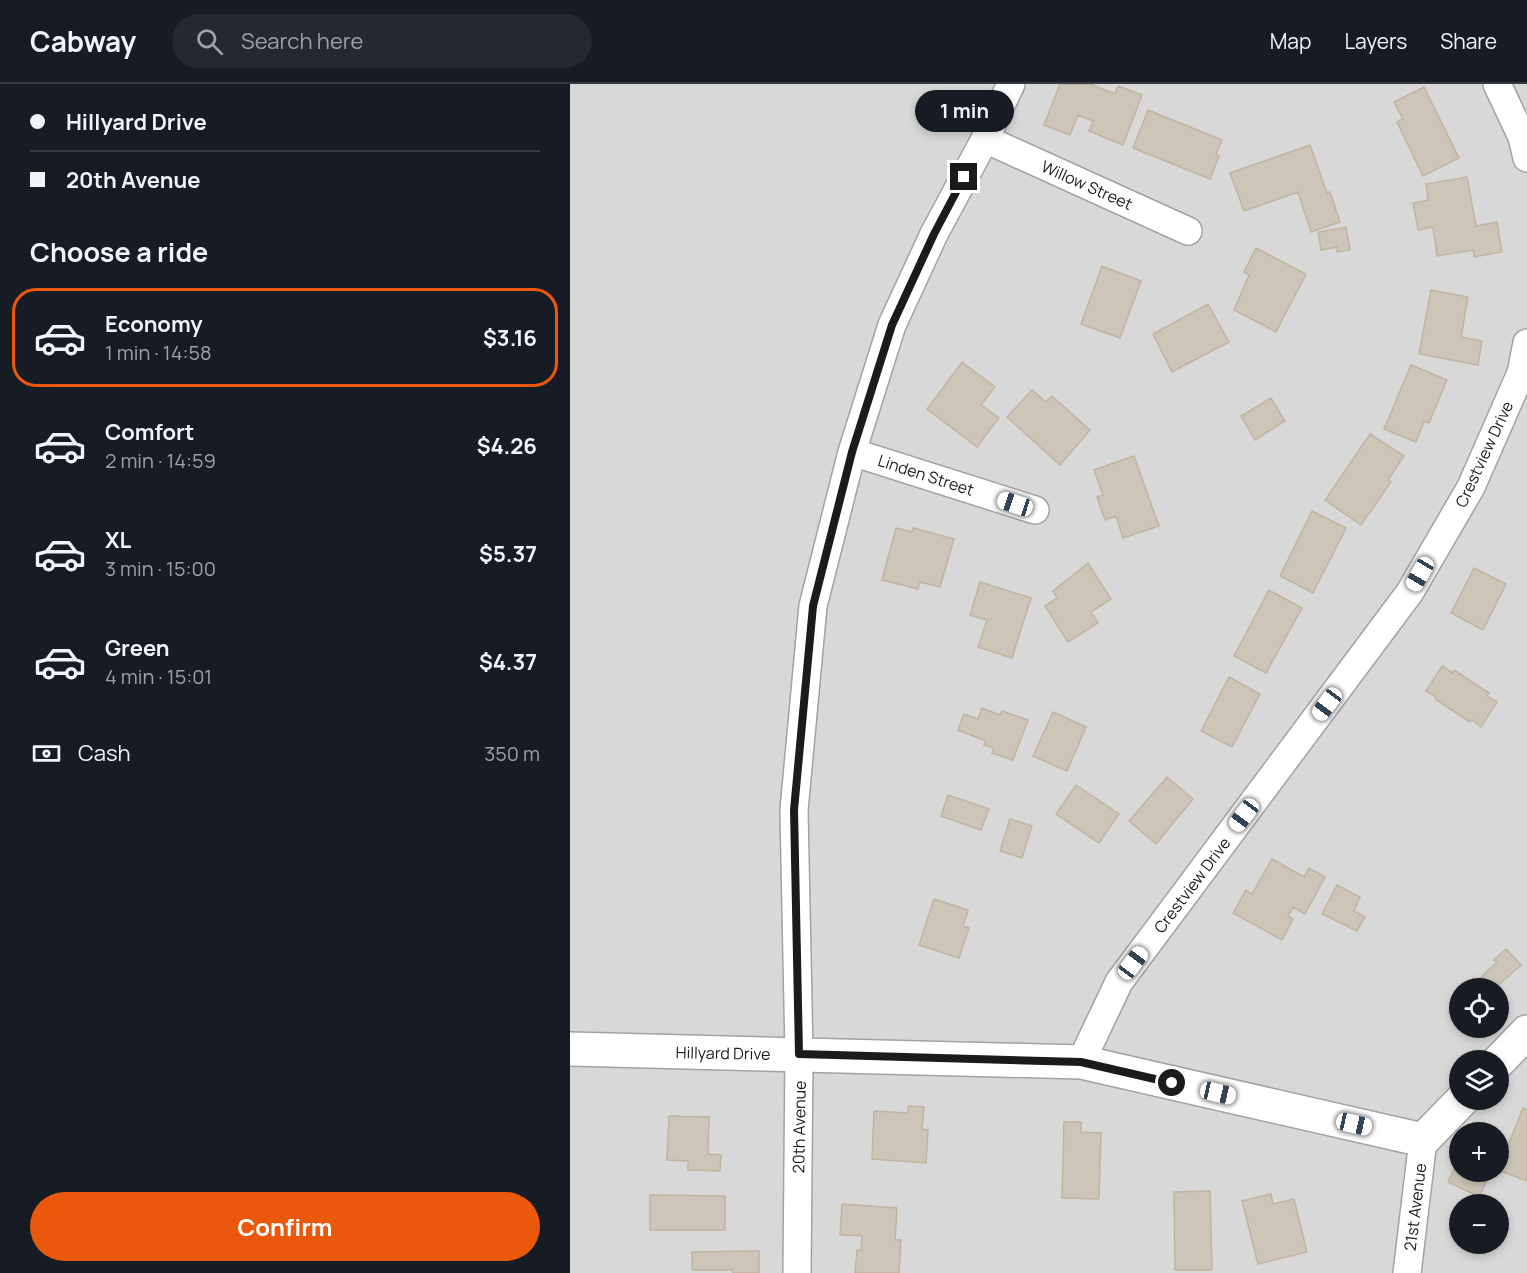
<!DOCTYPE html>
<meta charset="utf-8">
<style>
:root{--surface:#171b24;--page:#242831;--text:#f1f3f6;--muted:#9ea1a6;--line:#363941;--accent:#ea580c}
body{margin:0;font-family:Manrope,sans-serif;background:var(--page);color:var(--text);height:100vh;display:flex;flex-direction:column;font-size:22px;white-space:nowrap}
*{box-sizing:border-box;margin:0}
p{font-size:20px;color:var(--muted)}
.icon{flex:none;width:33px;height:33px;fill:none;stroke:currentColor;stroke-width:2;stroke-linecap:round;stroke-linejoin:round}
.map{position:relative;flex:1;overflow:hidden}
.sheet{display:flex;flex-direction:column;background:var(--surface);width:570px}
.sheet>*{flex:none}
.guide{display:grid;align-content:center;height:132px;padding:0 30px;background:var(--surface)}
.buttons{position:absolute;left:879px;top:894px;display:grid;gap:12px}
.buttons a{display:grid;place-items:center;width:60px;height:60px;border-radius:50%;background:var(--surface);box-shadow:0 3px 9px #0003;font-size:30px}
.end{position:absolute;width:27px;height:27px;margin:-14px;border:8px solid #1b1b1b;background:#fff;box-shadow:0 0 0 3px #fff}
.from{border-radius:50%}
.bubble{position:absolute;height:42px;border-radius:21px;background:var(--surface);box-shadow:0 3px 9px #0003;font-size:20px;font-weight:700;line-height:42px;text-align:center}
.car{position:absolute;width:18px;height:36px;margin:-18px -9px;border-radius:8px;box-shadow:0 0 4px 2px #0007;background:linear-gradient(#fff 24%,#345 0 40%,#fff 0 76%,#345 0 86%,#fff 0)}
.guide b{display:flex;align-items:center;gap:21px;height:57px;font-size:22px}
.guide b+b{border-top:2px solid var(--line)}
.guide i{width:15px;height:15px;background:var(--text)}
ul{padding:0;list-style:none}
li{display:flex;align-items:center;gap:18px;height:99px;margin:0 12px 9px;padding:0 18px;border:3px solid transparent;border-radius:24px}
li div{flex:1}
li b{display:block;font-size:22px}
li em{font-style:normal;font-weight:700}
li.current{border-color:var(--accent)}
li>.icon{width:54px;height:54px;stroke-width:1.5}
h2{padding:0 30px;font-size:27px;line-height:72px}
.pay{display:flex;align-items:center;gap:15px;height:66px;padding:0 30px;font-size:22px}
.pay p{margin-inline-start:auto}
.primary-button{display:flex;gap:12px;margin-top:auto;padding:12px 30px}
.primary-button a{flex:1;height:69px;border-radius:36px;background:var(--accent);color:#fff;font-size:24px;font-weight:700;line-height:69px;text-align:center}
header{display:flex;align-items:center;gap:36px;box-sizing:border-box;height:84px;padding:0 30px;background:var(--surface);border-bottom:2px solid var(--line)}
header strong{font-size:28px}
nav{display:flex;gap:33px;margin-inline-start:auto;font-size:21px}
.search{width:420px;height:54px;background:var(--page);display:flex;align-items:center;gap:15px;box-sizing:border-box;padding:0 21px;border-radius:33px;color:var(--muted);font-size:22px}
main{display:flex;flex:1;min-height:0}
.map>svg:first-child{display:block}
.residential{fill:#d9d8d8;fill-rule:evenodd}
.building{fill:#cec5b9;stroke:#c1b4a1;stroke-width:1.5}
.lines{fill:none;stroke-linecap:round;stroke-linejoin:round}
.minor-casing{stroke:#a2a2a2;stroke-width:30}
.tertiary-casing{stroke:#a2a2a2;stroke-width:36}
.minor{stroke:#fff;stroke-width:27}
.tertiary{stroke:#fff;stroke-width:33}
.route{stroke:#1b1b1b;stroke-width:8}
.labels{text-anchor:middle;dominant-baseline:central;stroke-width:6;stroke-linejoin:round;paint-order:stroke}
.street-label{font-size:16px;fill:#1b1b1b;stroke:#fff}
</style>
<header>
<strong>Cabway</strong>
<div class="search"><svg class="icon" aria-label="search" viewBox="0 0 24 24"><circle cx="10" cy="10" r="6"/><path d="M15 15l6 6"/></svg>Search here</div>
<nav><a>Map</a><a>Layers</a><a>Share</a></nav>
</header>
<main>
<section class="sheet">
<div class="guide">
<b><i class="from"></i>Hillyard Drive</b>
<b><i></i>20th Avenue</b>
</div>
<h2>Choose a ride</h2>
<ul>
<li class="current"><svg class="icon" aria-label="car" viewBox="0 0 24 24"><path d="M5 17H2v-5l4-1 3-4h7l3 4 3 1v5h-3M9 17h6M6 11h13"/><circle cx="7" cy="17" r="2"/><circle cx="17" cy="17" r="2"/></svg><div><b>Economy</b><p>1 min · 14:58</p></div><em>$3.16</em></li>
<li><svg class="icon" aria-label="car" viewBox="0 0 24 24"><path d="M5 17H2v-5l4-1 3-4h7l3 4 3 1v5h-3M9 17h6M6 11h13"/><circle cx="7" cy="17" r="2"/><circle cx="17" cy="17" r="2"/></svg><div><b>Comfort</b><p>2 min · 14:59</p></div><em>$4.26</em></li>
<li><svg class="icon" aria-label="car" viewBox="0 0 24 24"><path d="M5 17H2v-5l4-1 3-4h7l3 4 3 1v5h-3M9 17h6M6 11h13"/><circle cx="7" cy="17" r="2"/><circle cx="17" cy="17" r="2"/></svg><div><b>XL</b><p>3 min · 15:00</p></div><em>$5.37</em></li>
<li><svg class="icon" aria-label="car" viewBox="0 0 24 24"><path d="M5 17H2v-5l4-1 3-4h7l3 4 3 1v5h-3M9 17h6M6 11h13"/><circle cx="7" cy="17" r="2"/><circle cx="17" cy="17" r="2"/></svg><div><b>Green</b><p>4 min · 15:01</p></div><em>$4.37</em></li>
</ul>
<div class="pay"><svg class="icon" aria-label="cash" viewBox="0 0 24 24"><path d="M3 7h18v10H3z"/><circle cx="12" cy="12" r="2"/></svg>Cash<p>350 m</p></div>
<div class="primary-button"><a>Confirm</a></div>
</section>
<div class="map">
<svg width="957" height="1189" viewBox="0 0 957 1189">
<rect width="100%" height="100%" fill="#eeebe0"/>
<path class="residential" d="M0,0H957V1189H0ZM890,904H928V944H890ZM890,976H928V1016H890ZM890,1048H928V1088H890ZM890,1120H928V1160H890Z"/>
<path class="building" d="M490,0H520L545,10L548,2L572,11L553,61L519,47L523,37L508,31L500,51L474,41Z
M854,3L889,74L853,92L827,38L833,35L824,18Z
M578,26L652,56L646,70L649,72L640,95L563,64Z
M740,61L757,109L760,108L770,138L741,148L728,108L674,127L660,89Z
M897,93L906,142L927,138L932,168L904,173L903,166L867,172L863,143L848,146L843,119L858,116L856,100Z
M776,143L780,166L767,168V163L751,166L748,148Z
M686,164L736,190L706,248L664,226L679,191L674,188Z
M532,182L571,197L550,254L511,240Z
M861,206L898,213L891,253L912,257L908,281L849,270Z
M638,220L659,258L602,288L583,250Z
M392,278L425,303L411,321L429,334L407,363L357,325Z
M841,281L877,296L859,339L854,338L846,358L814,345Z
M462,306L476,318L482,312L520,346L490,381L437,333Z
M701,314L715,337L685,356L671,332Z
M800,350L834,372L818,396L821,398L791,441L755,416Z
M564,372L589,442L553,454L546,432L535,436L527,413L533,411L524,386Z
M742,427L776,444L743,509L710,492Z
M326,444L342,448L343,444L384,455L370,503L350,498L348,505L312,496Z
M518,479L541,515L521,528L528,539L498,558L475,522L487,514L483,507Z
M904,484L936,500L913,546L881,529Z
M410,498L461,514L442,574L408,563L417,536L400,531Z
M699,506L732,524L696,589L664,572Z
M872,582L883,589L884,586L919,609L917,612L927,618L911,643L902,636L900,638L865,615L866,613L856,607Z
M659,593L690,610L662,663L631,647Z
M412,624L430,631L432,627L458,636L443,676L422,669L424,664L414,661L416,657L388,646L394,630L408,635Z
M483,628L516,643L497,687L463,672Z
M597,693L623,715L586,760L559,737Z
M506,701L549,730L529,759L486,730Z
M378,711L419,725L411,746L371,732Z
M440,735L462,742L452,774L430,767Z
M702,775L734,793L739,784L755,793L735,830L723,823L718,832L723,835L712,856L663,829L676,806L682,810Z
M767,801L790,813L784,827L795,833L787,847L752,830Z
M364,815L398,826L393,842L399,844L389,874L349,861Z
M936,865L951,881L925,904H905L902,902L927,878L924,876Z
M890,919V937L889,938L879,928Z
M338,1022L354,1023L352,1045L358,1046L356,1079L302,1075L304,1027L338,1029Z
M953,1024L957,1026V1097L928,1086Z
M99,1032L139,1033L138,1070L151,1071L150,1087L118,1086V1077L97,1076Z
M494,1038H511V1048L531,1049L529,1115L492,1114Z
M890,1073V1088H921L909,1113L878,1098Z
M640,1107L642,1186H605L604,1108Z
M701,1110L703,1120L724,1115L737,1168L688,1180L672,1117Z
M80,1111L155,1112V1146H80Z
M272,1120L327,1124L325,1156H331L329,1189H285L287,1166L291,1167L292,1152L270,1151Z
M189,1167V1189H163V1186H122V1168Z"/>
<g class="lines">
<defs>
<path id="minor" d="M927,0L952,53L957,74
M415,55L618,147
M282,368L465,426
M511,978L549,898L840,508L901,403L951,289L957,259
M227,1189L229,970L224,726L243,522L282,368L322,241L364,150L415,55L441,0
M837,1189L853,1056"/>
<path id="tertiary" d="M0,965L511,978L853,1056L892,1016
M928,978L957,948"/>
</defs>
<use href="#minor" class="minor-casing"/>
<use href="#tertiary" class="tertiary-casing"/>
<use href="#minor" class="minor"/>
<use href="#tertiary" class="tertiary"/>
</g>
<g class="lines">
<path class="route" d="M394,93L364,150L322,241L282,368L243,522L224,726L229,970L511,978L602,999"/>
</g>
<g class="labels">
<g class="street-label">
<text transform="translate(517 101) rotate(24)">Willow Street</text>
<text transform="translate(914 370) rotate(-65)">Crestview Drive</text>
<text transform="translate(356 391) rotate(18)">Linden Street</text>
<text transform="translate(622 801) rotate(-53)">Crestview Drive</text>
<text transform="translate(153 969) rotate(1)">Hillyard Drive</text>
<text transform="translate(229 1043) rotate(-89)">20th Avenue</text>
<text transform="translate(845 1123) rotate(-83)">21st Avenue</text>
</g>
</g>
</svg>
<div class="buttons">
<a><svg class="icon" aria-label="locate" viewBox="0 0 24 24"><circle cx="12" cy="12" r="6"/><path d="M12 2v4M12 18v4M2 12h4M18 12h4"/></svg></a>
<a><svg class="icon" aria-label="layers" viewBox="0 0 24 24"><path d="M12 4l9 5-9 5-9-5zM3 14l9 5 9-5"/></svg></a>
<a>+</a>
<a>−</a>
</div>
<i class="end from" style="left:602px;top:999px"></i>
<i class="end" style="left:394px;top:93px"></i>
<div class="bubble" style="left:345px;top:6px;width:99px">1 min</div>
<i class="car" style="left:445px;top:420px;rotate:288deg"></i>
<i class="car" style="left:850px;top:490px;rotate:210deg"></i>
<i class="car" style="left:757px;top:620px;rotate:217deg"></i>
<i class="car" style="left:674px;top:731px;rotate:217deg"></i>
<i class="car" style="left:563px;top:879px;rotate:37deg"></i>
<i class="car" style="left:648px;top:1009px;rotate:103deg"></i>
<i class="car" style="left:784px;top:1040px;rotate:103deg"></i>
</div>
</main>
